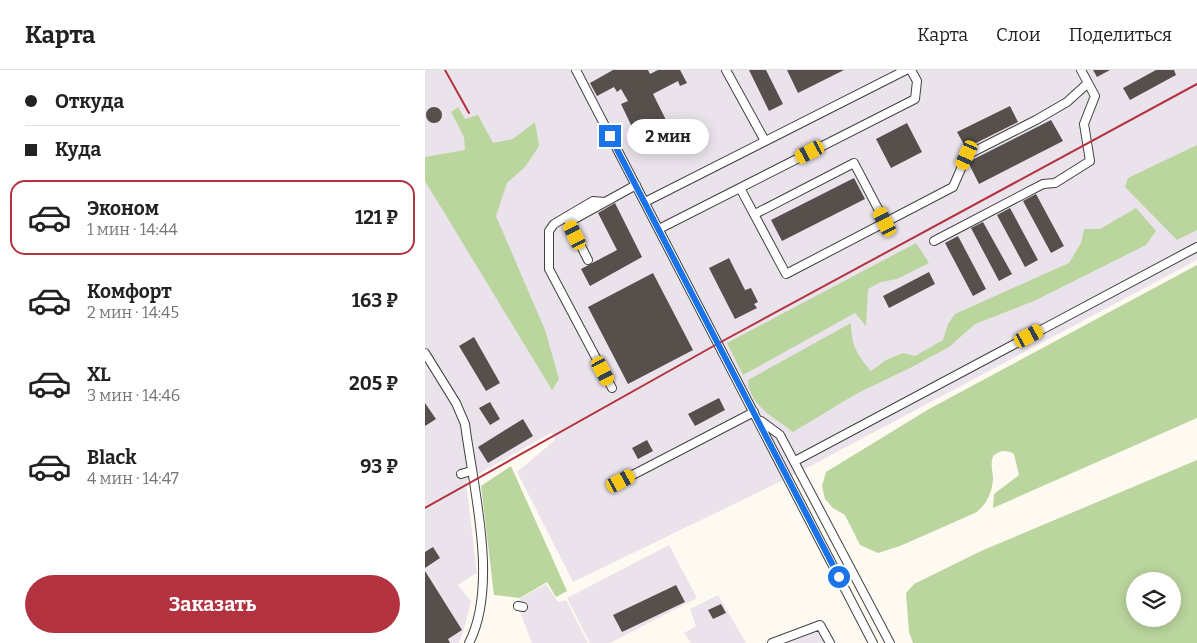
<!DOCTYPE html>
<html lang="ru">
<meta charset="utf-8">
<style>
:root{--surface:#fff;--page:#f6f6f6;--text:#222;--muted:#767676;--line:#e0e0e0;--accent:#b33240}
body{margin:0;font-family:Bitter,serif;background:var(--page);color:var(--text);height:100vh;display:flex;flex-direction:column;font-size:19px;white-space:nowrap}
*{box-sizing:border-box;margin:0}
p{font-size:16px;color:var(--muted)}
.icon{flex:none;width:28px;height:28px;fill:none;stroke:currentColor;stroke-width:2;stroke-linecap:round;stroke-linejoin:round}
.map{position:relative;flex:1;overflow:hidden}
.drawer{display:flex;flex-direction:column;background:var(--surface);width:425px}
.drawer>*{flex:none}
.banner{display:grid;align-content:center;height:110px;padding:0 25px;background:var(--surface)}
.fabs{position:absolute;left:701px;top:502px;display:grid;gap:10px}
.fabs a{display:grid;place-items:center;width:55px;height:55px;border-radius:50%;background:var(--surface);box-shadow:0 2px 12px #0003;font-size:25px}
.end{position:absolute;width:22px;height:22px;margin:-11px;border:6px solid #1a73e8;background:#fff;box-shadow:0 0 0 2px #fff}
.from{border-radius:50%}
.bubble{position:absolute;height:35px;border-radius:18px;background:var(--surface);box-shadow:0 2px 12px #0003;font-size:16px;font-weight:700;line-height:35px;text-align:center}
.car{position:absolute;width:15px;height:30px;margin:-15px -8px;border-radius:6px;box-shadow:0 0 4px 1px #0007;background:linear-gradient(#f5c518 24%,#345 0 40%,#f5c518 0 76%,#345 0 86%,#f5c518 0)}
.banner b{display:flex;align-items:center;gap:18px;height:48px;font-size:19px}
.banner b+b{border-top:1px solid var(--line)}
.banner i{width:12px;height:12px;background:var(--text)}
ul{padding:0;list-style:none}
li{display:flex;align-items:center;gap:15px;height:75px;margin:0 10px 8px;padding:0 15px;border:2px solid transparent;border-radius:15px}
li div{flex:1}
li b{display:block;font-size:19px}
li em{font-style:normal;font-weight:700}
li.on{border-color:var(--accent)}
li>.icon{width:45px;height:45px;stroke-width:1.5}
.button{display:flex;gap:10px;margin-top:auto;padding:10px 25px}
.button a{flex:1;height:58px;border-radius:30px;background:var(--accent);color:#fff;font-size:20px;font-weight:700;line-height:58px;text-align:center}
header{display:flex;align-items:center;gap:30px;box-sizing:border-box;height:70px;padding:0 25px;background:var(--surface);border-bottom:1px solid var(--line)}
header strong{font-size:24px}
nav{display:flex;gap:28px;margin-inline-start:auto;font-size:18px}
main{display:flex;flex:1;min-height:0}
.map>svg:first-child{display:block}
.industrial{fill:#ebe3ec}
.forest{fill:#bad59d;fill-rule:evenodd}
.building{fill:#564f4b}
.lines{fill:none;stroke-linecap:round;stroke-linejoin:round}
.minor-casing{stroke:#414141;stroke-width:10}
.minor{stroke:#fff;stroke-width:8}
.rail{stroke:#b33240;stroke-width:2}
.route{stroke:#1a73e8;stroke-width:6}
</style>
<header>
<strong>Карта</strong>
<nav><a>Карта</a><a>Слои</a><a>Поделиться</a></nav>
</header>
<main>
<section class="drawer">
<div class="banner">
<b><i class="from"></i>Откуда</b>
<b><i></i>Куда</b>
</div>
<ul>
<li class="on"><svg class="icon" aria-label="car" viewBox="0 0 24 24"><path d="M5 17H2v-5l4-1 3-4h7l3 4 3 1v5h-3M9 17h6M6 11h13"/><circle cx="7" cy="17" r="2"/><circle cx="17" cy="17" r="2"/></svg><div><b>Эконом</b><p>1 мин · 14:44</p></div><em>121 ₽</em></li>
<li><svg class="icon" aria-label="car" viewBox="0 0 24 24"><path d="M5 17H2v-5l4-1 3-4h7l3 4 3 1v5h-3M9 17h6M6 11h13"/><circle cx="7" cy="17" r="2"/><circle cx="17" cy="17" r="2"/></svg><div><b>Комфорт</b><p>2 мин · 14:45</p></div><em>163 ₽</em></li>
<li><svg class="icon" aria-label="car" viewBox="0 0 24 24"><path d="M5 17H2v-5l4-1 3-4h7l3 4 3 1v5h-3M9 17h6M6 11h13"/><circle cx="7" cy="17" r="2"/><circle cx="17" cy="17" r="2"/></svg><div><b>XL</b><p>3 мин · 14:46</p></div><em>205 ₽</em></li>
<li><svg class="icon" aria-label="car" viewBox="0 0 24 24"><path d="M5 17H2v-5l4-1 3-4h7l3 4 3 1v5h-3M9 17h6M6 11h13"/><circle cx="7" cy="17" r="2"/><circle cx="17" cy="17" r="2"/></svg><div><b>Black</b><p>4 мин · 14:47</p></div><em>93 ₽</em></li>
</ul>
<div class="button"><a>Заказать</a></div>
</section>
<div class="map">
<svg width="772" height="573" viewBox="0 0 772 573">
<rect width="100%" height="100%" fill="#fefaf1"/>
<path class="industrial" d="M0,0H772V190L363,408L148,512L92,402L130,370L126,363L41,411L52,503L33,515L46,531L39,559L34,573H0Z
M244,475L272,528L185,573H165L142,528Z
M121,514L133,532L141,530L163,573H107L91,531Z
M293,525L321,573H266L259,563L271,556L265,539Z
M402,557L411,573H362Z"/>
<path class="forest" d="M33,37L40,49L53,45L68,73L88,69L110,52L114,76L100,97L82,113L71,146L120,260L134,309L127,320L0,111V87L40,80L39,67L26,42Z
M772,75V160L752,170L700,117L703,108Z
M711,138L731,161L721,175L609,231L550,254L524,277L487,297L431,324L368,362C349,347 324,336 323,310L426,253C426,275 432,285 446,301L461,290L478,283L490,286L518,270L523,254L530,244L644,193L656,173L659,159H675Z
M491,173L504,193L472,209L456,212L443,219L441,256L430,243L318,305L302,273Z
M772,195V348L568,438L569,424L594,405L589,384C580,379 575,381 568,386C565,397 568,399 568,409C567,423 561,436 550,443L475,476L453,483L435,475L420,445L408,438L400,429L397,416L401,402L504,339Z
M772,390V573H488L484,562L481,523L489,514L556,481ZM710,511H748V549H710Z
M86,396L142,521L131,527L122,512L95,528L69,525L56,416Z"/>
<path class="building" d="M188,0H223L225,4L233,0H255L262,13L255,16L253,11L228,24L248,64L218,80L196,34L203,31L196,19L192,22L189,17L172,26L165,13Z
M324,0H341L358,34L344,41Z
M362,0H419L373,23Z
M668,0H685L672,7Z
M731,0H749L751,5L705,30L698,18Z
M585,36L593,52L541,78L532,62Z
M1 45a8 8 0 1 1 16 0a8 8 0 1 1-16 0Z
M626,50L638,71L554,114L544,94L545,91Z
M482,53L497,82L466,98L451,69Z
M429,108L440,129L357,171L346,150Z
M611,124L639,176L626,183L598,131Z
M190,133L217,187L165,216L156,199L192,180L173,143Z
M585,138L613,190L600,197L572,145Z
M558,152L587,204L574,211L546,158Z
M533,166L561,219L548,226L520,173Z
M304,188L320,220L326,218L333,232L329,234L332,238L310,249L284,198Z
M504,202L510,214L464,238L458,226Z
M228,203L268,280L203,314L163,237Z
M49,267L75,313L61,321L34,276Z
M294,328L300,340L270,356L263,344Z
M65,332L75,349L65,355L54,338Z
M0,333L11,349L0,356Z
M98,349L108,366L63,393L53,377Z
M222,370L228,381L213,389L207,378Z
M8,477L15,488L0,498V482Z
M0,501L37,560L23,569L25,573H0Z
M251,515L260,532L197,562L188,545Z
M296,534L301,543L288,549L283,540Z"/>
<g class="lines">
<defs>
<path id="minor" d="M151,0L448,573
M301,0L340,71
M315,118L361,204L528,117L542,85L611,50L642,32L663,13
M180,132L168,131L129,154L124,161V199L187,318
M220,132L481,0
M330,144L429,93L460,152
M234,159L490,29L492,11L486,0
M509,171L618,114L630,113L665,91L659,54L670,26L656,0
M163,190L144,152L211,115
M0,283L31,333L40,354C48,417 74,515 44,573
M336,351L355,365L465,573
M370,391L772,177
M36,404L46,401
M196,411L329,342
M93,536L98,537
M347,573L395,555L405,573"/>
</defs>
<use href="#minor" class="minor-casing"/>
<use href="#minor" class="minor"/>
<path class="rail" d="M20,0L44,43
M0,438L294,273L772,14"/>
</g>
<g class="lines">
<path class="route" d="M185,66L414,507"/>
</g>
</svg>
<div class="fabs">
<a><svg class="icon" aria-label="layers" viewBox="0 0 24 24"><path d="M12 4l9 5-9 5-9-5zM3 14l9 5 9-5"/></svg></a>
</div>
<i class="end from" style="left:414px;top:507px"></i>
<i class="end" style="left:185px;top:66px"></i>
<div class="bubble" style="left:202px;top:49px;width:82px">2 мин</div>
<i class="car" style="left:385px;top:82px;rotate:243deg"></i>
<i class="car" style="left:542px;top:85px;rotate:204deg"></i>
<i class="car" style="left:460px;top:152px;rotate:333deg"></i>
<i class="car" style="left:150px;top:165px;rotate:334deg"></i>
<i class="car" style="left:604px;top:266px;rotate:62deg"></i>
<i class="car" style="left:178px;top:301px;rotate:152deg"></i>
<i class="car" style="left:196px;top:411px;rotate:62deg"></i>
</div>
</main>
